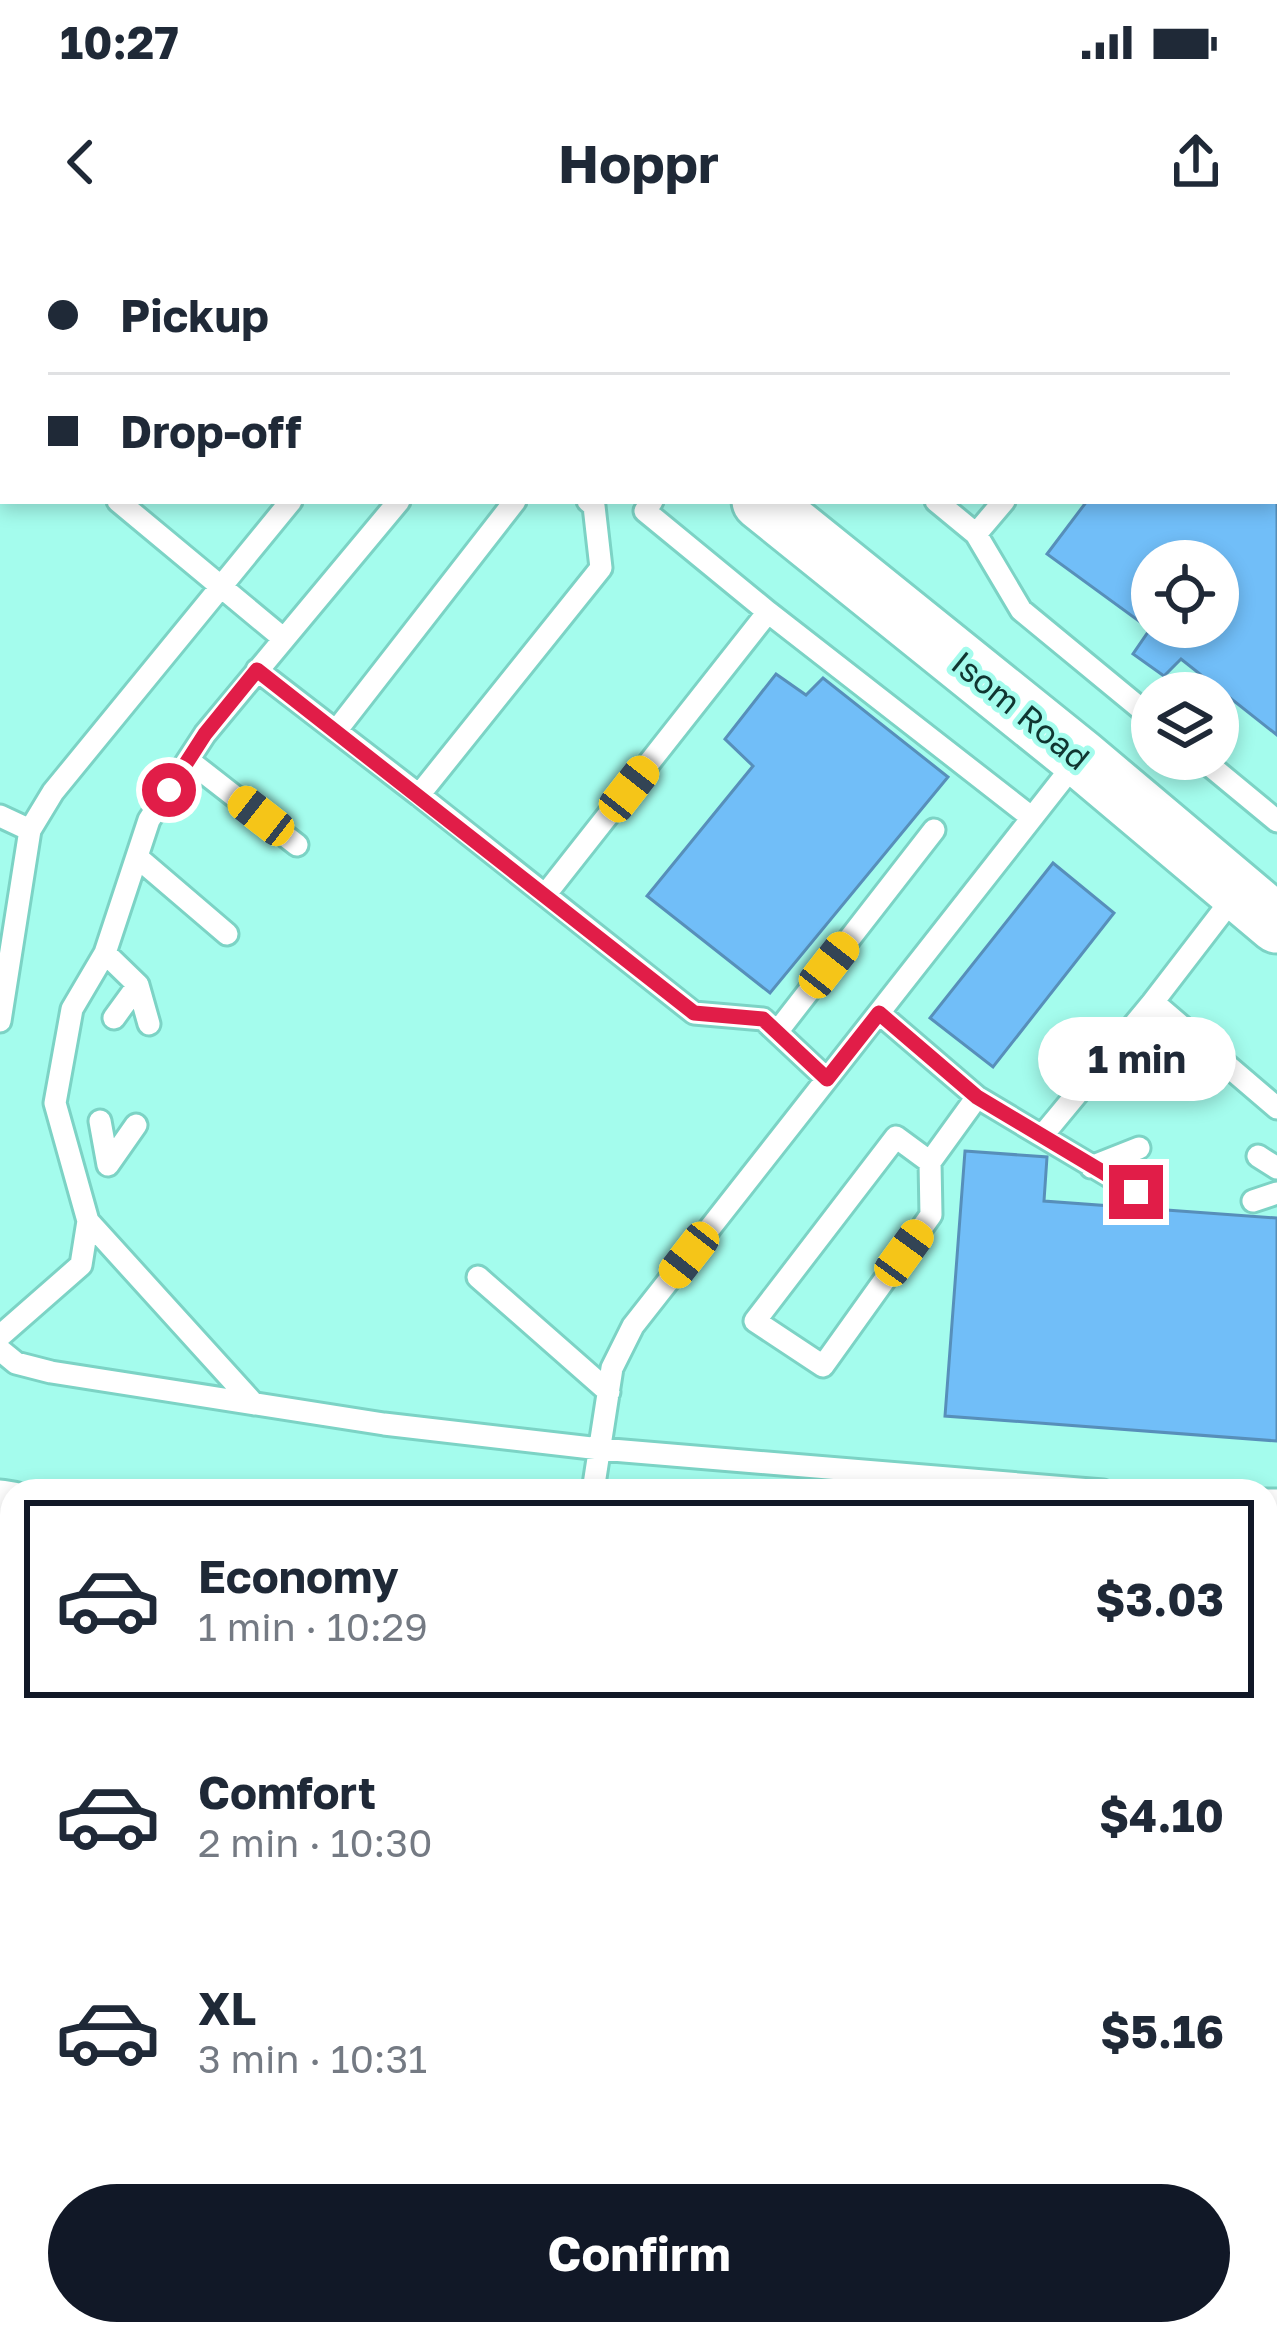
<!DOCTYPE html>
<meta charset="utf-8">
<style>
:root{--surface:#fff;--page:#f6f6f7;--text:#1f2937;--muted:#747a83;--line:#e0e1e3;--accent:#111827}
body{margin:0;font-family:"Golos Text",sans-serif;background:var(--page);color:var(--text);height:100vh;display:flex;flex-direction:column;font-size:45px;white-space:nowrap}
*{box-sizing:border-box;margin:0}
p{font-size:39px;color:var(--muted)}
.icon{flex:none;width:66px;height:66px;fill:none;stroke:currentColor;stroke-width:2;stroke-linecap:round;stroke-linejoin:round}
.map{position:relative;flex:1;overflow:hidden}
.drawer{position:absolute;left:0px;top:1239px;width:1278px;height:867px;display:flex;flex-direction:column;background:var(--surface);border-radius:36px 36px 0 0;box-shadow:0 6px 18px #0003}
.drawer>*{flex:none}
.hud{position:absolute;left:0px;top:0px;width:1278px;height:264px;box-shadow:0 6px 18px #0003;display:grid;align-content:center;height:264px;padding:0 48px;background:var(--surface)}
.controls{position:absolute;left:1131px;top:300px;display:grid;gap:24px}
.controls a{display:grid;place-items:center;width:108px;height:108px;border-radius:50%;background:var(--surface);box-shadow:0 6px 18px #0003;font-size:60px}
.end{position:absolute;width:54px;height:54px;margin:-27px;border:15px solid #e11d48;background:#fff;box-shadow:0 0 0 6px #fff}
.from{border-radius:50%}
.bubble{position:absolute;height:84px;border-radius:42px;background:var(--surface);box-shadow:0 6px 18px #0003;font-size:39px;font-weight:700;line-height:84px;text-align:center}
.car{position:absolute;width:36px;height:72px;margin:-36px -18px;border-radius:15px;box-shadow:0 0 9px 3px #0007;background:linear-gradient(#f5c518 24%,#345 0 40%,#f5c518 0 76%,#345 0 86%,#f5c518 0)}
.hud b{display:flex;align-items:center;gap:42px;height:114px;font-size:45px}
.hud b+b{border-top:3px solid var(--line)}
.hud i{width:30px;height:30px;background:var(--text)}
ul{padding:21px 0 0;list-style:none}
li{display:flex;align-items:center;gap:36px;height:198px;margin:0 24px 18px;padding:0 24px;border:6px solid transparent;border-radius:0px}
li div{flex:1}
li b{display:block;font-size:45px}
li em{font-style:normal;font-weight:700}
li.current{border-color:var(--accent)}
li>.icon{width:108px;height:108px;stroke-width:1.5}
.button{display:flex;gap:24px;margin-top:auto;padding:24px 48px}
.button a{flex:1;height:138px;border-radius:72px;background:var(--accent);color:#fff;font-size:48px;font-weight:700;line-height:138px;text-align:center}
.status{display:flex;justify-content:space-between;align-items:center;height:84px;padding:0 60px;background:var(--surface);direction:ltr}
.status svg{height:33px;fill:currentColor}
header{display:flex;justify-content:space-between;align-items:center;height:156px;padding:0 48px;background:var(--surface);font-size:54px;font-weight:700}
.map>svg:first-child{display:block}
.building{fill:#71bef8;stroke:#578fba;stroke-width:3;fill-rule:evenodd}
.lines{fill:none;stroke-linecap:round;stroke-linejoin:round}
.lane-casing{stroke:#7cd3c5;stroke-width:27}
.secondary-casing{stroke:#7cd3c5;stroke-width:63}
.primary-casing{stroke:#7cd3c5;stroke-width:69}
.lane{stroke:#fff;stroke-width:21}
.secondary{stroke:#fff;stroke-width:57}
.primary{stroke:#fff;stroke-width:63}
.route{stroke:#e11d48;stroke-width:15}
.labels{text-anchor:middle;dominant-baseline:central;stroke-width:10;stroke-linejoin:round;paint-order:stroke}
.street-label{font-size:33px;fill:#103631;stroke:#a4fced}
</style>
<div class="status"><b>10:27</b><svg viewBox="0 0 49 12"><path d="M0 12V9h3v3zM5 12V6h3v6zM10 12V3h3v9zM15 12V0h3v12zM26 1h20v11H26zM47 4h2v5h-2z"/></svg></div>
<header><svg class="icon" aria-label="back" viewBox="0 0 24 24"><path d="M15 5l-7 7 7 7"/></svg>Hoppr<svg class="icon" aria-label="share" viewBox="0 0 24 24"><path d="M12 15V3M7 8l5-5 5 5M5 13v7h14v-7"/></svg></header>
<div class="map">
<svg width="1277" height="2104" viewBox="0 0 1277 2104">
<rect width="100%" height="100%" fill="#a4fced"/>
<path class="building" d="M1275,112H1277V495L1181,419L1164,436L1133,414L1150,389L1047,314L1087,261H1275ZM1152,321H1218V387H1152Z
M776,434L806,455L823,438L948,537L770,753L647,656L753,526L725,499Z
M1053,623L1114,673L993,827L930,778Z
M965,911L1047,917L1044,961L1277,978V1201L945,1176Z
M1266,1617L1277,1621V2104H1072L1073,2094H1266Z
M102,2094H413V2097L370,2104H104Z
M584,2094H973L974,2104H585Z"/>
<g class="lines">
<defs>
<path id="lane" d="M229,0L233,3
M599,0L603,3
M779,3L820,0
M1275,74L1277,73
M0,164L3,167
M652,261L645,271L768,372
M936,261L976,294L1021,370L1152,478
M976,294L1004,261
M284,399L399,261
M257,430L419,555L601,328L594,266L588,261
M336,491L515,261
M1202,519L1277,581
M188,520L297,605
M419,555L694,773L763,779L827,839
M0,576L30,590
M137,617L227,694
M1236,654L1153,762L1277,868
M545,655L768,372L1031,577
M105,713L138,745
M879,773L977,857L1042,896L1153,762
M114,778L138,745L149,784
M0,781L30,590L53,552L291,261
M777,792L934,590
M100,881L108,925L136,885
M1042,896L1136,952
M1258,916L1277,928
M930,922L931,975L823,1126L755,1081L896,897L930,922L977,857
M1091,927L1139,908
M1253,961L1277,953
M88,981L254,1164
M478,1037L609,1152
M0,1096L81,1025L88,981L55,863L72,769L105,713L149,580L205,494L284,399L118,261
M0,1110L16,1123L51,1132L384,1184L600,1209L1103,1251
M593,1251L612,1128L633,1086L1079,518
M1266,1260H1277
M0,1447L12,1449
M1266,1595H1277
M0,1673L12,1682
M0,1885L12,1892
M41,2094L42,2104
M488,2094L489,2104
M1050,2104V2094"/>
<path id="secondary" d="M436,0L440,3
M761,261L1080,518L1277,684"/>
<path id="primary" d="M0,1272L12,1274
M0,1338L12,1341
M1266,1415L1277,1416
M1266,1487L1277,1488"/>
</defs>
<use href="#lane" class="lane-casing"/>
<use href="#secondary" class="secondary-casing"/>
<use href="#primary" class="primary-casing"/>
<use href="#lane" class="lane"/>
<use href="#secondary" class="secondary"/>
<use href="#primary" class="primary"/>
</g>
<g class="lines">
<path class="route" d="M169,550L205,494L257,430L694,773L763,779L827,839L879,773L977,857L1136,952"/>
</g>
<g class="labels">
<g class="street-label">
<text transform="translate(1021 470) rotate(39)">Isom Road</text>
</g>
</g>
</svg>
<div class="controls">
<a><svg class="icon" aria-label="locate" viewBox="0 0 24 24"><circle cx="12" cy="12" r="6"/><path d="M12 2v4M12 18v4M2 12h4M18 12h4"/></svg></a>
<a><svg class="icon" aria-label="layers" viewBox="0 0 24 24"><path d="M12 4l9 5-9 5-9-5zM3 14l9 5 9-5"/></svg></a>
</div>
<i class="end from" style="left:169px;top:550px"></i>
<i class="end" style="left:1136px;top:952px"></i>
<div class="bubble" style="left:1038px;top:777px;width:198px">1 min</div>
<i class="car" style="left:629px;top:549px;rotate:38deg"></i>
<i class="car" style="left:261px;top:576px;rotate:308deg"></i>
<i class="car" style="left:829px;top:725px;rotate:38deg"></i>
<i class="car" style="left:904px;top:1013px;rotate:36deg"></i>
<i class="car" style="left:689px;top:1015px;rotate:218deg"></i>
<div class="hud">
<b><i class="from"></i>Pickup</b>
<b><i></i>Drop-off</b>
</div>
<section class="drawer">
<ul>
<li class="current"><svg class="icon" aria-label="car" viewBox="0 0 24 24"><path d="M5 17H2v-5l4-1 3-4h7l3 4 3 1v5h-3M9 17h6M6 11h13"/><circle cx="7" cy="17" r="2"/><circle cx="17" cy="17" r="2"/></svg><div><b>Economy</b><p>1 min · 10:29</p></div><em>$3.03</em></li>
<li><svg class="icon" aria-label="car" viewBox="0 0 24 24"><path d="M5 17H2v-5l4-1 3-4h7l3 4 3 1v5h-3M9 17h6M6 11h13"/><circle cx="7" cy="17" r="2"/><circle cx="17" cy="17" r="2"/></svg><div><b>Comfort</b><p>2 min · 10:30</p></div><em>$4.10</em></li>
<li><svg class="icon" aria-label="car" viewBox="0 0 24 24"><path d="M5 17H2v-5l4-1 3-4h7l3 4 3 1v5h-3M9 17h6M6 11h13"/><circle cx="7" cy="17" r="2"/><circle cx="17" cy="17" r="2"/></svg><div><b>XL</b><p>3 min · 10:31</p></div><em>$5.16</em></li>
</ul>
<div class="button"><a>Confirm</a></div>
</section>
</div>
